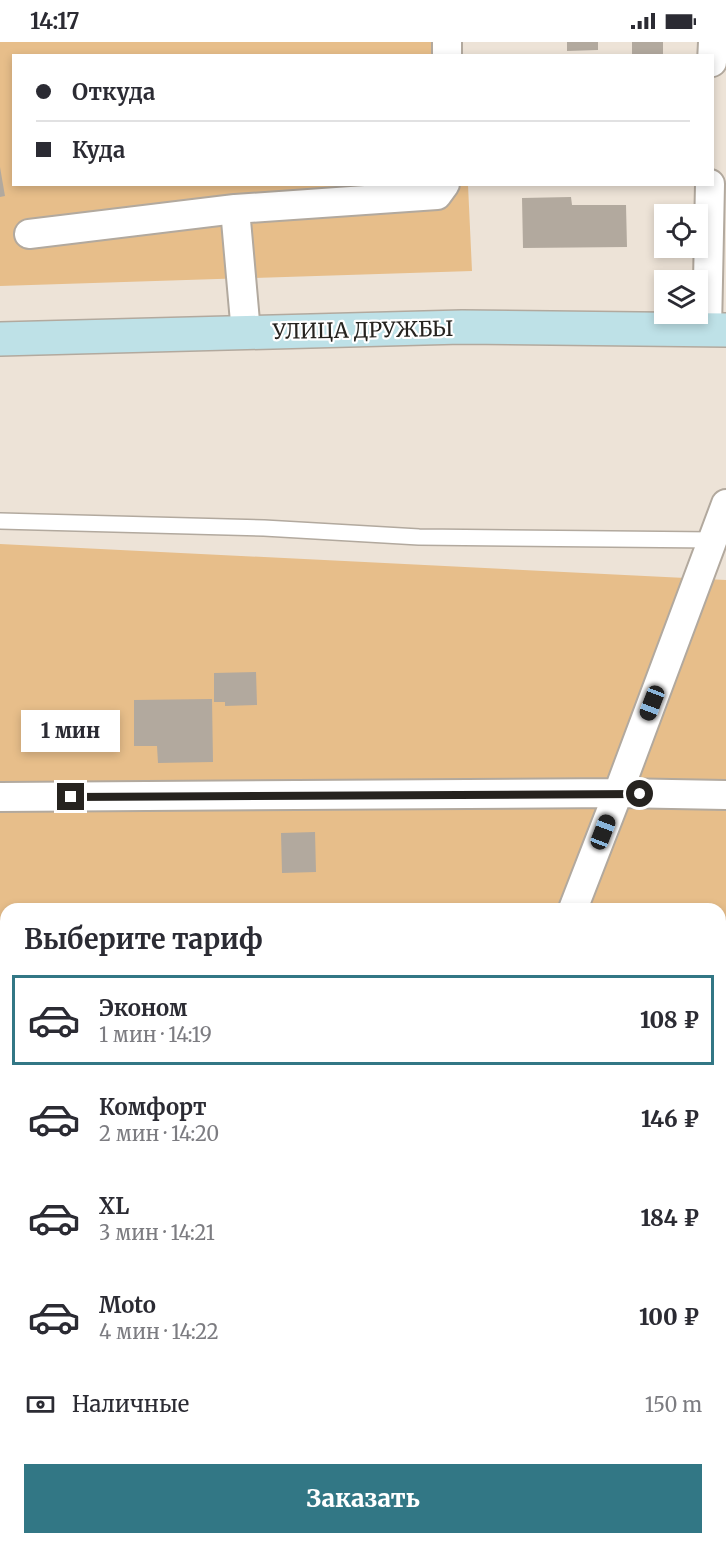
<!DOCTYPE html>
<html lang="ru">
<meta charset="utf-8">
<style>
:root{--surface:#fff;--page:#f2f2f3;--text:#2b2b33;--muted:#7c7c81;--line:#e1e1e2;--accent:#327785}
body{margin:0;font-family:Merriweather,serif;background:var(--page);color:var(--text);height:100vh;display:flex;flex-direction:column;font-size:22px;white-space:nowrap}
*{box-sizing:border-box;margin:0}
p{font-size:20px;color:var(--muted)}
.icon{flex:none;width:33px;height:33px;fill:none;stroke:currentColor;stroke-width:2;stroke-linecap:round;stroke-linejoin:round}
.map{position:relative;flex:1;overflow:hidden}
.side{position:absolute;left:0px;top:861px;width:726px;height:642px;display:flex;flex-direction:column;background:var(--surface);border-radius:18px 18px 0 0;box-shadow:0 3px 9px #0003}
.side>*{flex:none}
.guide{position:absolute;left:12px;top:12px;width:702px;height:132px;border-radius:0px;box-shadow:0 3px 9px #0003;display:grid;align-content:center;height:132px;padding:0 24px;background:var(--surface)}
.controls{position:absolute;left:654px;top:162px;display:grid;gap:12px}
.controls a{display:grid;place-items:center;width:54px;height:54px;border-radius:0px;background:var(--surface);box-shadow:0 3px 9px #0003;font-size:30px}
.end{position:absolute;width:27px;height:27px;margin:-14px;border:8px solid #26231f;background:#fff;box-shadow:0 0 0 3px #fff}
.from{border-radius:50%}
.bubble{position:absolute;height:42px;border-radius:0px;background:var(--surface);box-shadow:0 3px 9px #0003;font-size:20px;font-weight:800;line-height:42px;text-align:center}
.car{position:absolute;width:18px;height:36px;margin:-18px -9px;border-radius:8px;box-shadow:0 0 4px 2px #0007;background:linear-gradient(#222 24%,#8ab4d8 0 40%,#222 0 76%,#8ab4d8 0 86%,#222 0)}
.guide b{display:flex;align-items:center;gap:21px;height:57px;font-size:22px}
.guide b+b{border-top:2px solid var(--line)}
.guide i{width:15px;height:15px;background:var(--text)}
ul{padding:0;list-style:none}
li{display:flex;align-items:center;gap:18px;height:90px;margin:0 12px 9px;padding:0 12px;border:3px solid transparent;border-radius:0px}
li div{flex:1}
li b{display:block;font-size:22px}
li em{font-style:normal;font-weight:800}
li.current{border-color:var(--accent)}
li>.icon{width:54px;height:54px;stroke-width:1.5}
h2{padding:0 24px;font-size:27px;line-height:72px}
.pay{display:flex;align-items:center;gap:15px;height:66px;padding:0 24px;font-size:22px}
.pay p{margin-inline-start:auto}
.action{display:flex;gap:12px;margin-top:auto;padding:12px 24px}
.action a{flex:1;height:69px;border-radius:0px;background:var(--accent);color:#fff;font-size:24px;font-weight:800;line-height:69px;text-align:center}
.status{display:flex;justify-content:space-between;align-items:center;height:42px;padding:0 30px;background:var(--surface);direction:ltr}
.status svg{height:16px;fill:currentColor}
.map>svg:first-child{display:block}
.green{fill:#e7be8a}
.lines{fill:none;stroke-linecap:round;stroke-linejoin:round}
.stream{stroke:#4fb6cb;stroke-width:8}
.building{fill:#b2a99e}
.service-casing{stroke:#b2a99e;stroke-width:18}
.minor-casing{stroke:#b2a99e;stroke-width:32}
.secondary-casing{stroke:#b2a99e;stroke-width:36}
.path{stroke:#a59e95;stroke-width:4;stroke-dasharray:6 3;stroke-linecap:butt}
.service{stroke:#fff;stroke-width:15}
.minor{stroke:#fff;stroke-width:28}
.secondary{stroke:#bee1e7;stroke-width:33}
.route{stroke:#26231f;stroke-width:8}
.labels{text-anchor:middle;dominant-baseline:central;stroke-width:4.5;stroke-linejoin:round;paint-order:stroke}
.street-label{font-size:21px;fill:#26231f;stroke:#fff}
</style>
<div class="status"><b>14:17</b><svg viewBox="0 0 49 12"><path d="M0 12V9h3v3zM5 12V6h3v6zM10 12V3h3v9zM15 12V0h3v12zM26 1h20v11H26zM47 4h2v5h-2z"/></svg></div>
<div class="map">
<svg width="726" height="1503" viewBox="0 0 726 1503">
<rect width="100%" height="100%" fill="#ede3d7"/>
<path class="green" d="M0,0H461L462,14H14V142L468,143L472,229L0,244Z
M0,502L726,538V1503H467L472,1497H720V867H6V1309L0,1320Z"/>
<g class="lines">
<path class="stream" d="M720,1309L726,1306
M482,1503L487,1497"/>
</g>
<path class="building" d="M567,0H598V8L567,9Z
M632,0H663V14H632Z
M0,125L5,154L0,155Z
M571,155L572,163H626L627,205L523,206L522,156Z
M256,630L257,663L225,664V660H214V631Z
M212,657L213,720L158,721L157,704H134V658Z
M315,790L316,830L282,831L281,791Z"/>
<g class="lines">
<defs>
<path id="service" d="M0,479L264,486L419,495L713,498"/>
<path id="minor" d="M447,0V14
M712,20L713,0
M29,192L235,167
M707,287L710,142
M246,291L235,167L437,153L445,142
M0,755L618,751L726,753
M573,867L618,751L726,462
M0,995H6
M0,1291H6"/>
<path id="secondary" d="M0,297L462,285L726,288"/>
</defs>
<use href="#service" class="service-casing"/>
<use href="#minor" class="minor-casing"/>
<use href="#secondary" class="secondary-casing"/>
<path class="path" d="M720,1393L726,1388
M630,1497L637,1503
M213,1503L215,1497
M528,1503L533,1497"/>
<use href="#service" class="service"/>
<use href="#minor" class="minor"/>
<use href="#secondary" class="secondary"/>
</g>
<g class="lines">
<path class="route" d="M71,755L640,752"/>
</g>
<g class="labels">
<g class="street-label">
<text transform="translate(363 288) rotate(-1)">УЛИЦА ДРУЖБЫ</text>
</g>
</g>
</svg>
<div class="controls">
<a><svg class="icon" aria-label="locate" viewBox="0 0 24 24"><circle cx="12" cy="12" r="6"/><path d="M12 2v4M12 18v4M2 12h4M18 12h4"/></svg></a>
<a><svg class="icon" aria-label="layers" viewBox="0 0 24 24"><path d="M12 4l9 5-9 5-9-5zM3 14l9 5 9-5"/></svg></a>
</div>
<i class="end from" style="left:640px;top:752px"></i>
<i class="end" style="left:71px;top:755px"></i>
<div class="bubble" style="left:21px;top:668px;width:99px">1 мин</div>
<i class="car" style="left:652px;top:661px;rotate:201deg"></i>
<i class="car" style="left:603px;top:790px;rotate:21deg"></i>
<div class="guide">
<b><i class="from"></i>Откуда</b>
<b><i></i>Куда</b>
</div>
<section class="side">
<h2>Выберите тариф</h2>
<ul>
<li class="current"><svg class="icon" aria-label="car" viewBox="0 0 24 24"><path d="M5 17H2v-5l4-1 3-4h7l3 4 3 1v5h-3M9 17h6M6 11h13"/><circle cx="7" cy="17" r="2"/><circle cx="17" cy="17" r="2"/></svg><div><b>Эконом</b><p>1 мин · 14:19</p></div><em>108 ₽</em></li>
<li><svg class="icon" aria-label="car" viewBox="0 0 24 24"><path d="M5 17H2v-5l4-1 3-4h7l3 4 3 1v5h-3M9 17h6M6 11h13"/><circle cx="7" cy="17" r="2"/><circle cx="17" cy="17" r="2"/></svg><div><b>Комфорт</b><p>2 мин · 14:20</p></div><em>146 ₽</em></li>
<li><svg class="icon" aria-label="car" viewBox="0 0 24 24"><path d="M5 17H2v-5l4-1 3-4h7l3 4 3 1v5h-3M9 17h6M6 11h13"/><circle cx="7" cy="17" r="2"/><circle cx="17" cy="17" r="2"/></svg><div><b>XL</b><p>3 мин · 14:21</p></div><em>184 ₽</em></li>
<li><svg class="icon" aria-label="car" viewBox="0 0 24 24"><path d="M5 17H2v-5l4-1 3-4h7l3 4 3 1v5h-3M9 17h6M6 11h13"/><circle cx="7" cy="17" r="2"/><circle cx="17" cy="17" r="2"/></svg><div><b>Moto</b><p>4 мин · 14:22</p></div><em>100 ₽</em></li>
</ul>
<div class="pay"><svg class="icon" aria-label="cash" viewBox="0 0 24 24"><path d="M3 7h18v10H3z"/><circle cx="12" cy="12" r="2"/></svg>Наличные<p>150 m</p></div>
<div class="action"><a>Заказать</a></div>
</section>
</div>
